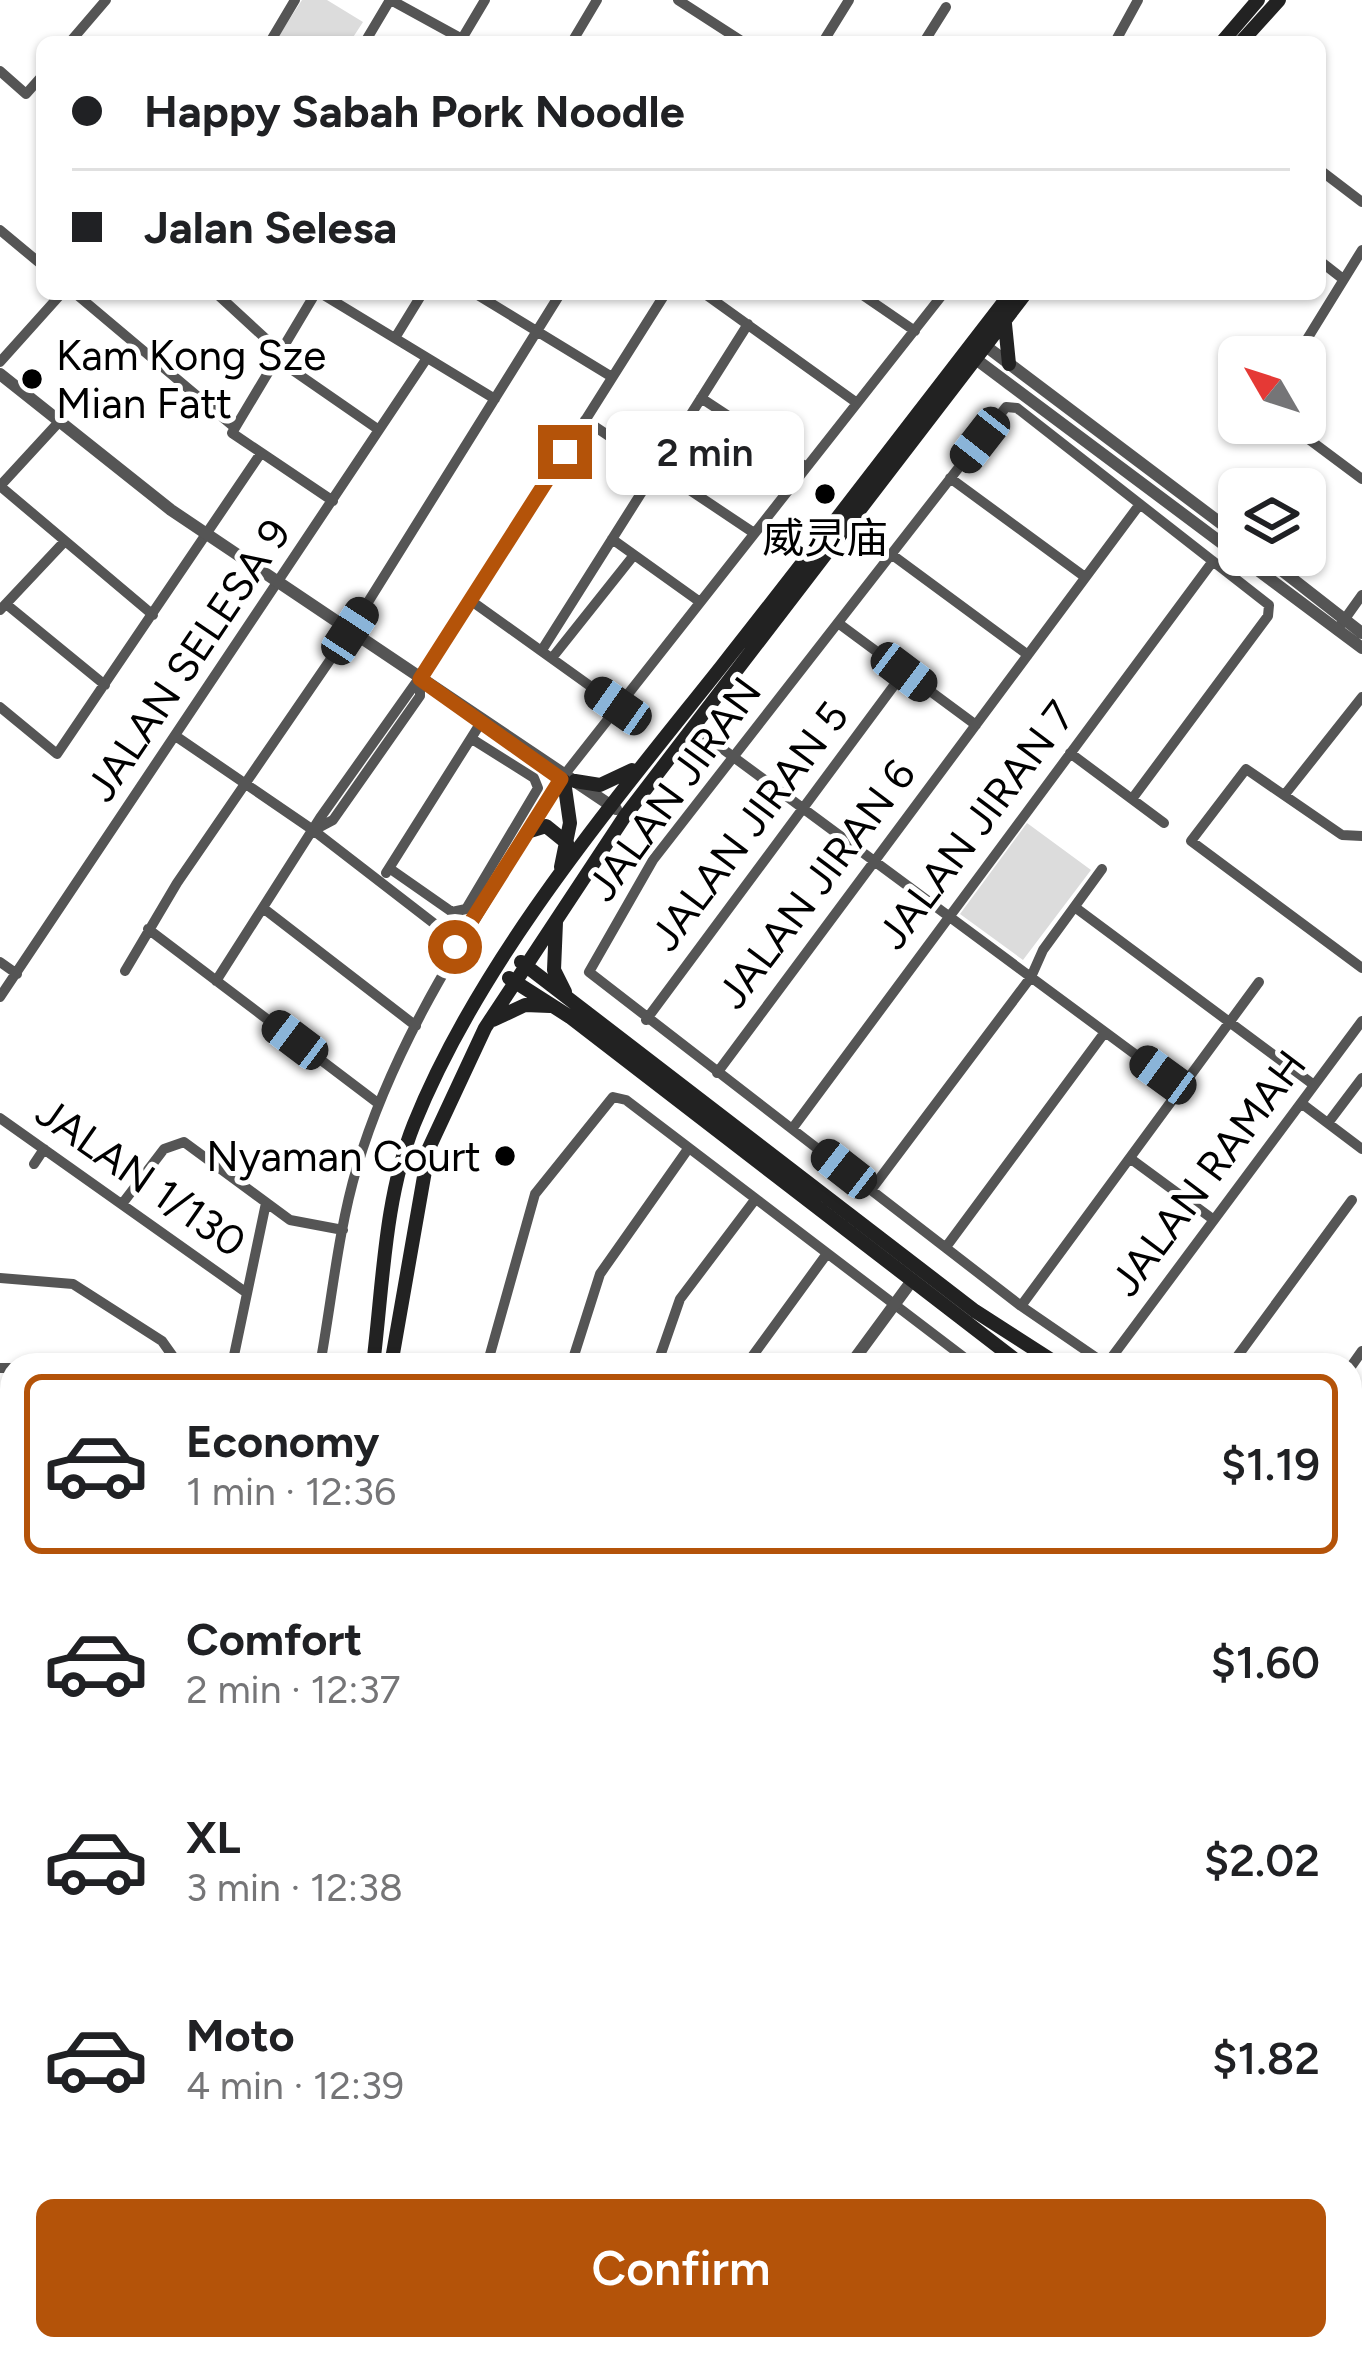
<!DOCTYPE html>
<meta charset="utf-8">
<style>
:root{--surface:#fff;--page:#f2f2f2;--text:#202124;--muted:#757577;--line:#e0e0e0;--accent:#b45309}
body{margin:0;font-family:Figtree,"Noto Sans SC",sans-serif;background:var(--page);color:var(--text);height:100vh;display:flex;flex-direction:column;font-size:45px;white-space:nowrap}
*{box-sizing:border-box;margin:0}
p{font-size:39px;color:var(--muted)}
.icon{flex:none;width:66px;height:66px;fill:none;stroke:currentColor;stroke-width:2;stroke-linecap:round;stroke-linejoin:round}
.map{position:relative;flex:1;overflow:hidden}
.sheet{position:absolute;left:0px;top:1353px;width:1362px;height:1008px;display:flex;flex-direction:column;background:var(--surface);border-radius:36px 36px 0 0;box-shadow:0 3px 9px #0004}
.sheet>*{flex:none}
.hud{position:absolute;left:36px;top:36px;width:1290px;height:264px;border-radius:18px;box-shadow:0 3px 9px #0004;display:grid;align-content:center;height:264px;padding:0 36px;background:var(--surface)}
.needle{width:78px;rotate:309deg}
.tools{position:absolute;left:1218px;top:336px;display:grid;gap:24px}
.tools a{display:grid;place-items:center;width:108px;height:108px;border-radius:18px;background:var(--surface);box-shadow:0 3px 9px #0004;font-size:60px}
.end{position:absolute;width:54px;height:54px;margin:-27px;border:15px solid #b45309;background:#fff;box-shadow:0 0 0 6px #fff}
.from{border-radius:50%}
.bubble{position:absolute;height:84px;border-radius:18px;background:var(--surface);box-shadow:0 3px 9px #0004;font-size:39px;font-weight:600;line-height:84px;text-align:center}
.car{position:absolute;width:36px;height:72px;margin:-36px -18px;border-radius:15px;box-shadow:0 0 9px 3px #0007;background:linear-gradient(#222 24%,#8ab4d8 0 40%,#222 0 76%,#8ab4d8 0 86%,#222 0)}
.hud b{display:flex;align-items:center;gap:42px;height:114px;font-size:45px}
.hud b+b{border-top:3px solid var(--line)}
.hud i{width:30px;height:30px;background:var(--text)}
ul{padding:21px 0 0;list-style:none}
li{display:flex;align-items:center;gap:36px;height:180px;margin:0 24px 18px;padding:0 12px;border:6px solid transparent;border-radius:18px}
li div{flex:1}
li b{display:block;font-size:45px}
li em{font-style:normal;font-weight:600}
li.active{border-color:var(--accent)}
li>.icon{width:108px;height:108px;stroke-width:1.5}
.cta{display:flex;gap:24px;margin-top:auto;padding:24px 36px}
.cta a{flex:1;height:138px;border-radius:18px;background:var(--accent);color:#fff;font-size:48px;font-weight:600;line-height:138px;text-align:center}
.map>svg:first-child{display:block}
.green{fill:#dcdcdc}
.lines{fill:none;stroke-linecap:round;stroke-linejoin:round}
.minor{stroke:#555;stroke-width:10}
.tertiary{stroke:#555;stroke-width:12}
.secondary{stroke:#222;stroke-width:14}
.route{stroke:#b45309;stroke-width:15}
.poi-dot{fill:#000;stroke:#fff;stroke-width:4.5}
.labels{text-anchor:middle;dominant-baseline:central;stroke-width:10;stroke-linejoin:round;paint-order:stroke}
.poi-label{font-size:42px;fill:#000;stroke:#fff;text-anchor:start}
.street-label{font-size:42px;fill:#000;stroke:#fff}
</style>
<div class="map">
<svg width="1362" height="2361" viewBox="0 0 1362 2361">
<rect width="100%" height="100%" fill="#fff"/>
<path class="green" d="M302,0H327L363,22L350,42H286L278,37Z
M1027,823L1091,870L1023,960L960,914Z"/>
<g class="lines">
<path class="minor" d="M391,0L462,39
M678,0L743,42
M70,42L106,0
M270,42L295,0
M365,42L390,0
M460,42L485,0
M572,42L597,0
M823,42L849,0
M924,42L946,7
M1115,42L1138,0
M0,71L26,94L42,76
M1320,170L1362,202
M0,230L42,265
M1320,261L1343,279
M76,294L234,427
M217,294L279,351
M315,294L232,433L333,501
M322,294L495,399
M476,294L612,377
M705,294L857,403
M861,294L915,331
M395,338L422,294
M1296,357L1362,250
M275,358L379,430
M0,362L61,294
M701,398L806,467
M585,420L754,533
M58,423L0,486L153,615
M1287,423L1362,479
M950,478L1085,577
M612,539L700,602
M891,554L1028,655
M470,600L618,706
M6,604L105,685
M0,610L65,541
M838,623L976,725
M1337,630L1362,595
M542,650L748,324
M552,658L634,555
M0,707L57,754L261,453
M693,727L1182,1089
M177,737L313,830L458,942
M1070,753L1164,823
M565,774L943,294
M1286,793L1362,697
M316,829L333,820L420,696V679
M1362,836L1342,835L1246,769L1191,841L1362,968
M389,868L452,912L466,909L538,788L534,778L472,739
M386,873L480,724
M263,908L416,1026
M1076,908L1314,1085
M148,929L379,1104
M0,962L17,974
M125,971L177,883L350,631L560,294
M216,981L320,818L449,636L665,294
M0,997L427,358
M646,1020L904,672
M717,1073L1140,504
M1301,1103L1362,1149
M0,1118L244,1291
M1328,1123L1362,1078
M792,1129L1213,561
M1131,1159L1214,1220
M34,1164L44,1149
M871,1190L1031,977L1043,950L1102,869
M122,1204L164,1149L184,1142L290,1220L343,1230
M946,1247L1105,1032
M0,1278L73,1284L162,1341L179,1365
M1021,1306L1259,982
M232,1365L266,1203
M320,1365C332,1299 338,1231 357,1167C399,1025 487,905 561,779
M487,1365L535,1194L613,1097L626,1100L974,1365
M571,1365L600,1274L688,1149
M657,1365L680,1299L754,1201
M746,1365L826,1255
M1106,1365L1362,1021
M1107,1365L1021,1306L589,972L653,860L1006,407L1017,408L1269,605L1268,616L1132,799
M1231,1365L1352,1200
M0,1368H12
M1350,1368L1362,1351
M1350,1483L1362,1489
M1350,1584L1362,1593
M1350,1680L1362,1690
M0,1695H12
M1350,1744L1362,1729
M0,1786H12
M0,1848H12
M1350,1896L1362,1881
M0,2005L12,1984
M1350,2053L1362,2038
M0,2105L12,2106
M1350,2138L1362,2141
M1350,2339L1362,2341
M440,2349V2361
M534,2349V2361
M817,2349V2361
M908,2349V2361
M633,2361V2349
M1083,2361V2349"/>
<path class="tertiary" d="M987,347L1239,537
M977,360L1362,648
M0,374L171,510L616,809
M1262,555L1362,633
M850,1365L911,1282
M0,1619H12
M1350,2251L1362,2253
M722,2349V2361"/>
<path class="secondary" d="M1222,42L1258,0
M1241,42L1279,0
M1005,324L1009,364
M575,781L600,785L632,770
M530,831L546,826L567,843
M561,867L570,823L564,781
M556,922L554,970L565,992
M521,962L975,1311L1059,1365
M509,978L570,1017L1022,1365
M493,1020L525,1005L550,1006
M373,1365C383,1286 384,1199 414,1124C480,960 612,804 721,667C819,543 914,418 1010,294
M391,1365L429,1148L485,1028L625,816L1025,294
M1350,1514L1362,1520
M1350,1532L1362,1538
M0,2261L12,2258
M0,2282L12,2278"/>
</g>
<g class="lines">
<path class="route" d="M455,947L561,779L420,679L565,452"/>
</g>
<g class="poi-dot">
<circle cx="32" cy="379" r="12"/>
<circle cx="825" cy="494" r="12"/>
<circle cx="505" cy="1156" r="12"/>
</g>
<g class="labels">
<g class="poi-label">
<text x="56" y="355">Kam Kong Sze<tspan x="56" dy="48">Mian Fatt</tspan></text>
<text x="825" y="538" text-anchor="middle">威灵庙</text>
<text x="481" y="1156" text-anchor="end">Nyaman Court</text>
</g>
<g class="street-label">
<text transform="translate(188 660) rotate(-56)">JALAN SELESA 9</text>
<text transform="translate(674 789) rotate(-54)">JALAN JIRAN</text>
<text transform="translate(976 825) rotate(-53)">JALAN JIRAN 7</text>
<text transform="translate(749 826) rotate(-53)">JALAN JIRAN 5</text>
<text transform="translate(816 884) rotate(-53)">JALAN JIRAN 6</text>
<text transform="translate(1208 1173) rotate(-53)">JALAN RAMAH</text>
<text transform="translate(141 1177) rotate(35)">JALAN 1/130</text>
</g>
</g>
</svg>
<div class="tools">
<a><svg class="needle" viewBox="-14 -14 28 28"><path d="M0-13l5 13h-10z" fill="#e53935"/><path d="M0 13l5-13h-10z" fill="#757577"/></svg></a>
<a><svg class="icon" aria-label="layers" viewBox="0 0 24 24"><path d="M12 4l9 5-9 5-9-5zM3 14l9 5 9-5"/></svg></a>
</div>
<i class="end from" style="left:455px;top:947px"></i>
<i class="end" style="left:565px;top:452px"></i>
<div class="bubble" style="left:606px;top:411px;width:198px">2 min</div>
<i class="car" style="left:980px;top:440px;rotate:218deg"></i>
<i class="car" style="left:350px;top:631px;rotate:33deg"></i>
<i class="car" style="left:904px;top:672px;rotate:127deg"></i>
<i class="car" style="left:618px;top:706px;rotate:305deg"></i>
<i class="car" style="left:295px;top:1040px;rotate:307deg"></i>
<i class="car" style="left:1163px;top:1075px;rotate:306deg"></i>
<i class="car" style="left:844px;top:1169px;rotate:308deg"></i>
<div class="hud">
<b><i class="from"></i>Happy Sabah Pork Noodle</b>
<b><i></i>Jalan Selesa</b>
</div>
<section class="sheet">
<ul>
<li class="active"><svg class="icon" aria-label="car" viewBox="0 0 24 24"><path d="M5 17H2v-5l4-1 3-4h7l3 4 3 1v5h-3M9 17h6M6 11h13"/><circle cx="7" cy="17" r="2"/><circle cx="17" cy="17" r="2"/></svg><div><b>Economy</b><p>1 min · 12:36</p></div><em>$1.19</em></li>
<li><svg class="icon" aria-label="car" viewBox="0 0 24 24"><path d="M5 17H2v-5l4-1 3-4h7l3 4 3 1v5h-3M9 17h6M6 11h13"/><circle cx="7" cy="17" r="2"/><circle cx="17" cy="17" r="2"/></svg><div><b>Comfort</b><p>2 min · 12:37</p></div><em>$1.60</em></li>
<li><svg class="icon" aria-label="car" viewBox="0 0 24 24"><path d="M5 17H2v-5l4-1 3-4h7l3 4 3 1v5h-3M9 17h6M6 11h13"/><circle cx="7" cy="17" r="2"/><circle cx="17" cy="17" r="2"/></svg><div><b>XL</b><p>3 min · 12:38</p></div><em>$2.02</em></li>
<li><svg class="icon" aria-label="car" viewBox="0 0 24 24"><path d="M5 17H2v-5l4-1 3-4h7l3 4 3 1v5h-3M9 17h6M6 11h13"/><circle cx="7" cy="17" r="2"/><circle cx="17" cy="17" r="2"/></svg><div><b>Moto</b><p>4 min · 12:39</p></div><em>$1.82</em></li>
</ul>
<div class="cta"><a>Confirm</a></div>
</section>
</div>
